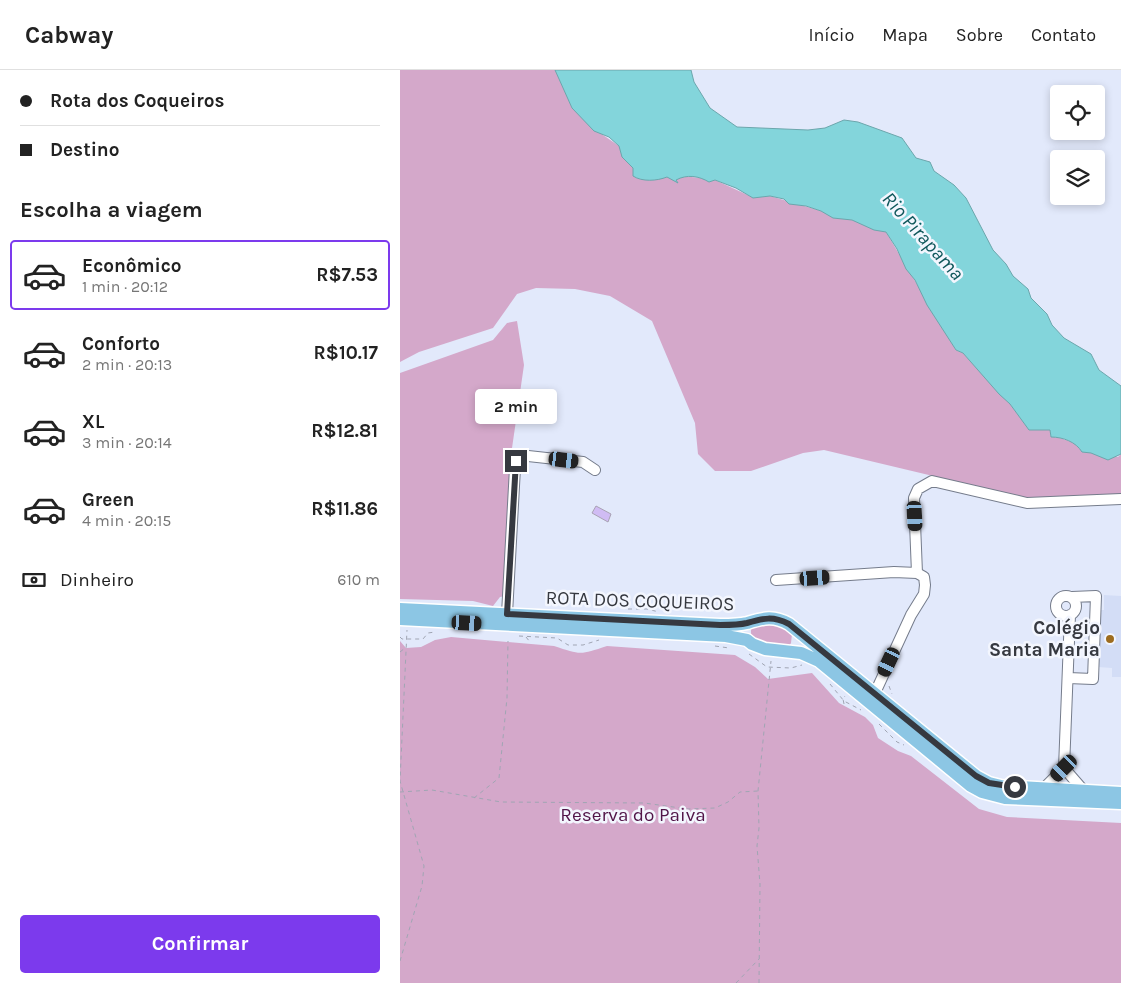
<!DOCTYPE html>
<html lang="pt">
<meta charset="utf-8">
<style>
:root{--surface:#fff;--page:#f2f2f2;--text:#222;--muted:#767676;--line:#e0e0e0;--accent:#7c3aed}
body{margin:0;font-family:Karla,sans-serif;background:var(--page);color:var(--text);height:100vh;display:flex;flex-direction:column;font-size:19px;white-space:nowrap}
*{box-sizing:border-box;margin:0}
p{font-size:16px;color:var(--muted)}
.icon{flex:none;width:28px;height:28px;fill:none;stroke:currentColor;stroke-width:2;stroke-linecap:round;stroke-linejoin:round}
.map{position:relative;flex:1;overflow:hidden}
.details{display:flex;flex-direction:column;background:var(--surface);width:400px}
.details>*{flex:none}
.banner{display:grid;align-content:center;height:110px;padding:0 20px;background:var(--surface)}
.controls{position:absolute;left:650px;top:15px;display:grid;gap:10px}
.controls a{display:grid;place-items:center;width:55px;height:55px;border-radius:5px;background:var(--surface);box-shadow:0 2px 8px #0003;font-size:25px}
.end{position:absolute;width:22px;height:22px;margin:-11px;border:6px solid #363940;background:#fff;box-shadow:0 0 0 2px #fff}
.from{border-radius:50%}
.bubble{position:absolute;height:35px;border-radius:5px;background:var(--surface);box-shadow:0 2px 8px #0003;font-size:16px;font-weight:700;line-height:35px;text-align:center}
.car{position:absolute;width:15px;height:30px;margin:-15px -8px;border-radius:6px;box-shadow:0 0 4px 1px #0007;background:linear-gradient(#222 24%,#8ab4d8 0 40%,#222 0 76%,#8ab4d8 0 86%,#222 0)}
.banner b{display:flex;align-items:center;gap:18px;height:48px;font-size:19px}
.banner b+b{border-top:1px solid var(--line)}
.banner i{width:12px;height:12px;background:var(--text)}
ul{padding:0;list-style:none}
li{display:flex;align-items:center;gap:15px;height:70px;margin:0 10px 8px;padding:0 10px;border:2px solid transparent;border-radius:5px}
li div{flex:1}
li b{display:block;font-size:19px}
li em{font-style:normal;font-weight:700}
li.on{border-color:var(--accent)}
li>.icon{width:45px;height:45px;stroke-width:1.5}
h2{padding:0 20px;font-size:22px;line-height:60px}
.pay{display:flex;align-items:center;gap:12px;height:55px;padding:0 20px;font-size:19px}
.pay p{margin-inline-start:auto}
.cta{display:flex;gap:10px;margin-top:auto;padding:10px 20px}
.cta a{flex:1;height:58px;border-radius:5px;background:var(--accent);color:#fff;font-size:20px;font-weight:700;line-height:58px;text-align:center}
header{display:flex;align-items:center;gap:30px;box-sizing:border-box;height:70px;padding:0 25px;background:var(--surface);border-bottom:1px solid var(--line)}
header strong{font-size:24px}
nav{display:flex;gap:28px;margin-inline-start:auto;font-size:18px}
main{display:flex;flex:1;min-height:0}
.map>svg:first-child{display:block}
.built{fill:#d3ddf6}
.green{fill:#d4a8ca}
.water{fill:#83d5db;stroke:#6ca6ac}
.building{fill:#d0bcf4;stroke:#a8a2b3}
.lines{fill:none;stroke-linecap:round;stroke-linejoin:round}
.minor-casing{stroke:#757c8b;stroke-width:12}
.major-casing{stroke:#fff;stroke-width:15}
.path{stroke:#a0a5b3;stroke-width:1;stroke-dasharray:4 4;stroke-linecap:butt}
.minor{stroke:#fff;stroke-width:10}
.major{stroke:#8cc6e4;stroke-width:12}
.route{stroke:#363940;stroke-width:6}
.poi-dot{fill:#9d6c1f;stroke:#f3f6fe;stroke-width:2}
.labels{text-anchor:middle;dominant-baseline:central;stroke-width:5;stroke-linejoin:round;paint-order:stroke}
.street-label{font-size:19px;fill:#363940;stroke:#f3f6fe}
.poi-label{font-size:19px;font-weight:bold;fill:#363940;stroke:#f3f6fe;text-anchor:end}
.park-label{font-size:19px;fill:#511448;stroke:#f3f6fe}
.water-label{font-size:20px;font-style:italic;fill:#10585c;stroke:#f3f6fe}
</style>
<header>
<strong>Cabway</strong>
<nav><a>Início</a><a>Mapa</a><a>Sobre</a><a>Contato</a></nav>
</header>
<main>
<section class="details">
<div class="banner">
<b><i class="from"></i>Rota dos Coqueiros</b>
<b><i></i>Destino</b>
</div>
<h2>Escolha a viagem</h2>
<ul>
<li class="on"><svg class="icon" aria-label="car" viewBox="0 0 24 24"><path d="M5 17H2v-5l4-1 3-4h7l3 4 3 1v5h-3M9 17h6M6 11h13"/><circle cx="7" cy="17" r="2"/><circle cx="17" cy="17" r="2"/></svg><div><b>Econômico</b><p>1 min · 20:12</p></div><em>R$7.53</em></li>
<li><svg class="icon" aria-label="car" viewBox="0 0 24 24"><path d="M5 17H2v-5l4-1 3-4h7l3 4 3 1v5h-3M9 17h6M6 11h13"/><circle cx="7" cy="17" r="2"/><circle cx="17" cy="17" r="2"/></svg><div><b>Conforto</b><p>2 min · 20:13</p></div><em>R$10.17</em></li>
<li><svg class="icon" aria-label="car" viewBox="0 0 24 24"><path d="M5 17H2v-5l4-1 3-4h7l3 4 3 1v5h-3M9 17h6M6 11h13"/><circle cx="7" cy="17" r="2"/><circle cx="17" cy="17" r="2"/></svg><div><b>XL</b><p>3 min · 20:14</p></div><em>R$12.81</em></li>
<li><svg class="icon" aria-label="car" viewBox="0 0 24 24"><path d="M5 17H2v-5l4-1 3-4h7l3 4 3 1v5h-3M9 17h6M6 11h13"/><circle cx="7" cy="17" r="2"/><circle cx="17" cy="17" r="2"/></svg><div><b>Green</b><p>4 min · 20:15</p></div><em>R$11.86</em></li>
</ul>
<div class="pay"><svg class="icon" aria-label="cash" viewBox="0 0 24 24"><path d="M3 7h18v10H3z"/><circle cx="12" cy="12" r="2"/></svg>Dinheiro<p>610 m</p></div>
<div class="cta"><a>Confirmar</a></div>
</section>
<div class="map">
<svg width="721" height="913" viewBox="0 0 721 913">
<rect width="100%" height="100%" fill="#e2e9fb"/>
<path class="built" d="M704,525L721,526V607H712V598L698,597L700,540H704Z"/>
<path class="green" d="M0,0H158L172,38L203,65L219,76L233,98L238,109L284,106L315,110L352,127L370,126L452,150L486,162L556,280L563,283L610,334L629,359L650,360L651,367H657L718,387L721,384V425L629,429L424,380L403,383L351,401H315L298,384L295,353L252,251L210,226L175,219L136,218L117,224L93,258L19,282L0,292Z
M117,251L124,295L111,385L108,522L105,526L100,527L93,536L73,531L0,529V303L93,270L107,253Z
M354,554H383L392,564L391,573L388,578L354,572C351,565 349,560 354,554Z
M51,567L154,576C181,585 180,585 207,576L335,585L355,597L368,609L412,603L439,633L465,647L473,655L478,668L498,681L511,686L579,739L607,747L721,753V913H0V571L6,578L21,577L35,570Z"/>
<path class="water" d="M155,0H291L294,12L310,38L337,57L408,60L425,58L444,50L458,52L502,68L516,88L530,92L534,101L554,115L566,128L593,180L606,194L613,206L628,219L631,228L647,244L652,255L664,268L691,284L699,300L721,316V384L708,390L691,383L682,382C676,372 663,367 651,367L650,360H629L610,334L599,324L563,283L556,280L527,235L515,210L506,199L497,179L486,162L474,160L452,150L433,148L421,141L406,136L389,134L384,129L370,126L353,128L336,118L315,110L309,112C299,106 287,104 276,110L278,113L267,107C257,111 242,112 233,106V98L222,87L219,76L209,67L194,61L172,38Z"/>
<path class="building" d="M196,436L211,444L208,452L192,443Z"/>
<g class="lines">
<defs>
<path id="minor" d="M517,503L514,428L518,419L532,411L627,433L721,429
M376,510L494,502L517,503L524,507L525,515L524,524L511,545L475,623
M656 536a10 10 0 1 1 20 0a10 10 0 1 1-20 0Z
M107,544L115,398L119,385L183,392L195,400
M668,608L693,609L696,526L672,527
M664,698L684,721
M643,719L664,698L670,545"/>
<path id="major" d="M0,539L320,555C329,555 339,555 347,553C364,548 373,545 389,554L576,706L589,713L601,716L721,723
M0,549L326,566L347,570L352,574L365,579L401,583L419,591L571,716L582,722L605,728L721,733"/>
</defs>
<use href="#minor" class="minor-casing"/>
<use href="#major" class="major-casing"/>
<path class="path" d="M228,539H247L259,542
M119,566L157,568L168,575H183L199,570
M0,567L2,569H23L28,563L35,562
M126,567L130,572
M315,576L329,578
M0,582L5,578
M349,584L367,597L391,598L402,595
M430,614L444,631L461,640
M489,616L492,624
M444,634L443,629L445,626
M479,654L497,672L504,675
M0,722L32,720L101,732L244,733L288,739L315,738L328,732L340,722L358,721
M74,728L99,708L107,628L108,571
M0,891L22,816L24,796L0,711L7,560
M336,913L359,889
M359,913L360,814L357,776L359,758L358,721L371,591"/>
<use href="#minor" class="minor"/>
<use href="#major" class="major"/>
</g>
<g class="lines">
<path class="route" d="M116,391L107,544L320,555C329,555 339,555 347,553C364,548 373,546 389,554L576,706L589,713L615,717"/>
</g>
<circle class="poi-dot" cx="710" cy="569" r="5"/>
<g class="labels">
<g class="street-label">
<text transform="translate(240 531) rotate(2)">ROTA DOS COQUEIROS</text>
</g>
<g class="poi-label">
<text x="700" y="558">Colégio<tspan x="700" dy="22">Santa Maria</tspan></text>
</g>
<g class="park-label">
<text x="233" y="745">Reserva do Paiva</text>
</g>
<g class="water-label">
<text transform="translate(523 166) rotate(48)">Rio Pirapama</text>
</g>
</g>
</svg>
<div class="controls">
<a><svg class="icon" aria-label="locate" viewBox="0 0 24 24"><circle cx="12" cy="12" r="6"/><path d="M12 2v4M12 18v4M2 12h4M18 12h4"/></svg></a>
<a><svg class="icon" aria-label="layers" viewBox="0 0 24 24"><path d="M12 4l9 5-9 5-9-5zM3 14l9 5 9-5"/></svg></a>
</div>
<i class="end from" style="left:615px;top:717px"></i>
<i class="end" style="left:116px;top:391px"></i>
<div class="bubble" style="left:75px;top:319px;width:82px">2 min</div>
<i class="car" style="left:164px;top:390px;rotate:97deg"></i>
<i class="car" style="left:515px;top:446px;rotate:177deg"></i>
<i class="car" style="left:415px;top:508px;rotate:86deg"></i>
<i class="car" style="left:67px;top:553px;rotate:93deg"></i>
<i class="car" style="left:489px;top:592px;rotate:205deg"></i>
<i class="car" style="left:664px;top:698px;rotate:225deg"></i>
</div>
</main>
